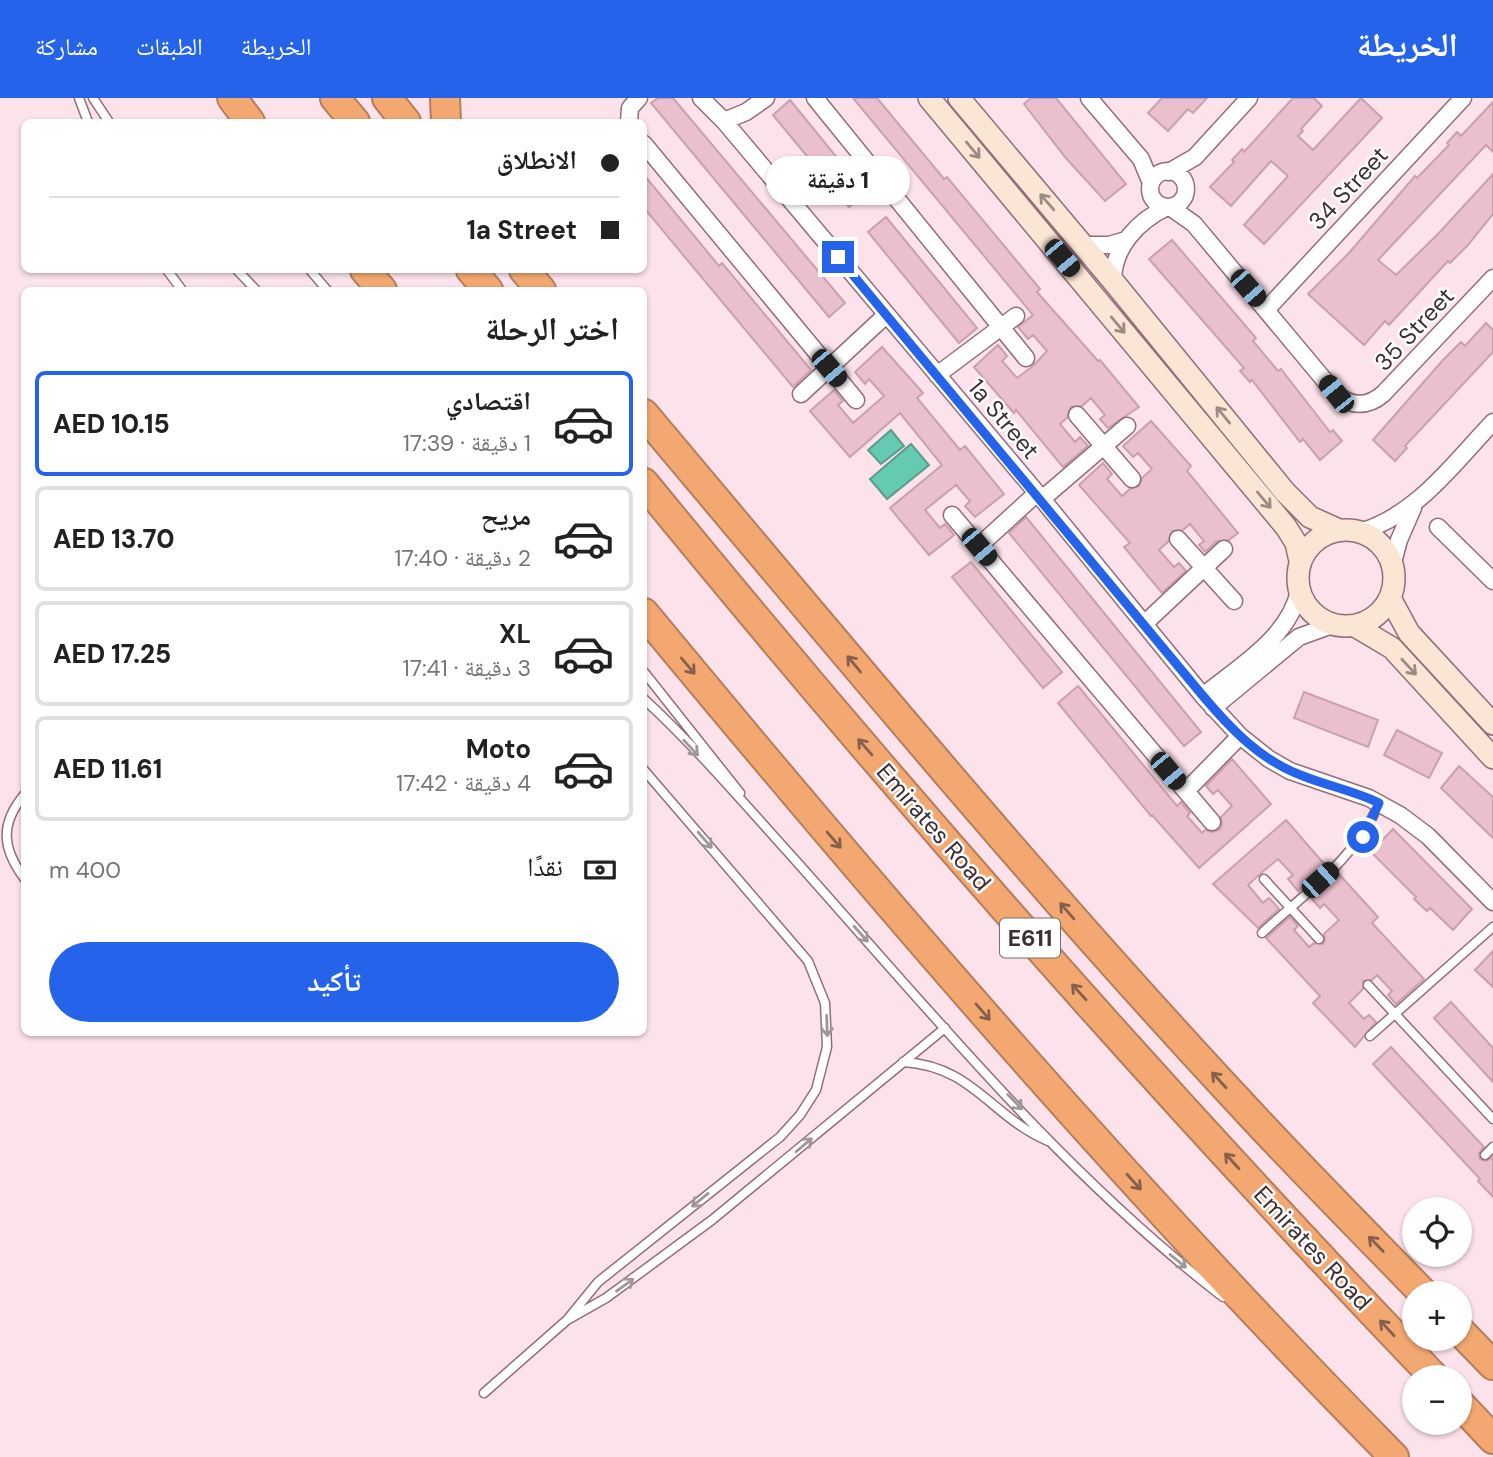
<!DOCTYPE html>
<html lang="ar">
<meta charset="utf-8">
<style>
:root{--surface:#fff;--page:#f2f2f2;--text:#222;--muted:#767676;--line:#e0e0e0;--accent:#2563eb}
body{margin:0;font-family:"DM Sans","Noto Naskh Arabic",sans-serif;background:var(--page);color:var(--text);direction:rtl;height:100vh;display:flex;flex-direction:column;font-size:26px;white-space:nowrap}
*{box-sizing:border-box;margin:0}
p{font-size:23px;color:var(--muted)}
.icon{flex:none;width:38px;height:38px;fill:none;stroke:currentColor;stroke-width:2;stroke-linecap:round;stroke-linejoin:round}
.map{position:relative;flex:1;overflow:hidden;direction:ltr}
.sheet{position:absolute;left:21px;top:189px;width:626px;height:749px;display:flex;flex-direction:column;background:var(--surface);border-radius:10px;box-shadow:0 2px 5px #0004;direction:rtl}
.sheet>*{flex:none}
.hud{position:absolute;left:21px;top:21px;width:626px;height:154px;border-radius:10px;box-shadow:0 2px 5px #0004;direction:rtl;display:grid;align-content:center;height:154px;padding:0 28px;background:var(--surface)}
.tools{position:absolute;left:1402px;top:1099px;display:grid;gap:14px}
.tools a{display:grid;place-items:center;width:70px;height:70px;border-radius:50%;background:var(--surface);box-shadow:0 2px 5px #0004;font-size:35px}
.end{position:absolute;width:32px;height:32px;margin:-16px;border:9px solid #2563eb;background:#fff;box-shadow:0 0 0 4px #fff}
.from{border-radius:50%}
.bubble{position:absolute;height:49px;border-radius:24px;background:var(--surface);box-shadow:0 2px 5px #0004;font-size:23px;font-weight:800;line-height:49px;text-align:center;direction:rtl}
.car{position:absolute;width:21px;height:42px;margin:-21px -10px;border-radius:9px;box-shadow:0 0 5px 2px #0007;background:linear-gradient(#222 24%,#8ab4d8 0 40%,#222 0 76%,#8ab4d8 0 86%,#222 0)}
.hud b{display:flex;align-items:center;gap:24px;height:66px;font-size:26px}
.hud b+b{border-top:2px solid var(--line)}
.hud i{width:18px;height:18px;background:var(--text)}
ul{padding:0;list-style:none}
li{display:flex;align-items:center;gap:21px;height:105px;margin:0 14px 10px;padding:0 14px;border:4px solid var(--line);border-radius:10px}
li div{flex:1}
li b{display:block;font-size:26px}
li em{font-style:normal;font-weight:800}
li.active{border-color:var(--accent)}
li>.icon{width:63px;height:63px;stroke-width:1.5}
h2{padding:0 28px;font-size:32px;line-height:84px}
.pay{display:flex;align-items:center;gap:18px;height:77px;padding:0 28px;font-size:26px}
.pay p{margin-inline-start:auto}
.cta{display:flex;gap:14px;margin-top:auto;padding:14px 28px}
.cta a{flex:1;height:80px;border-radius:42px;background:var(--accent);color:#fff;font-size:28px;font-weight:800;line-height:80px;text-align:center}
header{display:flex;align-items:center;gap:42px;box-sizing:border-box;height:98px;padding:0 35px;background:var(--accent);color:#fff}
header strong{font-size:33px}
nav{display:flex;gap:38px;margin-inline-start:auto;font-size:24px}
.map>svg:first-child{display:block}
.water{fill:#66cab3;stroke:#5a9c8d;stroke-width:2}
.building{fill:#eac0ce;stroke:#c9a0ad;stroke-width:2}
.lines{fill:none;stroke-linecap:round;stroke-linejoin:round}
.lane-casing{stroke:#936d7a;stroke-width:11}
.street-casing{stroke:#936d7a;stroke-width:19}
.secondary-casing{stroke:#936d7a;stroke-width:24}
.highway-casing{stroke:#b47e5c;stroke-width:32}
.lane{stroke:#fff;stroke-width:8}
.street{stroke:#fff;stroke-width:16}
.secondary{stroke:#fbe5d4;stroke-width:21}
.highway{stroke:#f3a871;stroke-width:28}
.oneway{stroke:#9d8a84}
.oneway2{stroke:#875f4c}
.oneway3{stroke:#9f979a}
.route{stroke:#2563eb;stroke-width:9}
.labels{text-anchor:middle;dominant-baseline:central;stroke-width:5;stroke-linejoin:round;paint-order:stroke}
.shield{fill:#fff;stroke:#796d71;stroke-width:2}
.shield-label{font-size:23px;font-weight:bold;fill:#3f2f34}
.street-label{font-size:24px;fill:#3f2f34;stroke:#fff}
</style>
<header>
<strong>الخريطة</strong>
<nav><a>الخريطة</a><a>الطبقات</a><a>مشاركة</a></nav>
</header>
<div class="map">
<svg width="1493" height="1359" viewBox="0 0 1493 1359">
<rect width="100%" height="100%" fill="#fce2ea"/>
<path class="water" d="M891,332L904,348L881,366L868,352Z
M911,346L929,367L887,401L870,381Z"/>
<path class="building" d="M658,0H673L845,205L829,219L651,5Z
M853,0H877L944,81L947,79L1040,191L1037,194L1098,263L1100,262L1139,309L1108,330L1100,321L1105,317L1091,300L1082,308L1071,309L1067,320L1060,326L1075,344L1080,339L1088,348L1063,369L1016,312L1014,315L974,269L998,247L1007,258L1002,263L1017,280L1033,268L1047,253L1033,237L1028,241L1018,229L1033,217Z
M1031,0H1056L1126,86L1105,103L1065,59L1024,6Z
M1162,0H1207L1193,15L1188,11L1168,33L1148,15Z
M1293,0H1314L1322,8L1301,31L1303,33L1298,38L1313,52L1361,0L1382,20L1264,146L1244,127L1288,78L1271,63L1231,108L1210,89L1234,64L1232,62L1242,51L1244,54Z
M790,2L866,95L849,109L773,17Z
M1493,4V54L1486,47L1378,162L1396,177L1439,135L1493,76V116L1468,147L1450,165L1448,163L1389,227L1385,223L1364,247L1308,196L1349,155L1415,78L1417,80L1449,47L1447,45L1457,34L1461,38Z
M644,77L719,168L722,165L811,272L793,289L644,110Z
M886,119L977,230L959,245L868,134Z
M1172,142L1256,240L1253,243L1278,273L1281,271L1330,334L1333,332L1342,343L1320,362L1303,341L1300,344L1252,282L1250,284L1240,273L1244,270L1149,161Z
M1486,225L1493,232V254L1405,348L1407,350L1395,363L1373,342L1443,262L1461,244L1465,248Z
M882,249L923,295L917,300L960,352L965,348L1004,396L975,419L965,408L970,403L956,387L925,412L940,430L945,426L954,437L929,457L890,410L942,367L900,315L850,359L810,313L834,292L843,303L838,307L853,325L884,298L869,281L865,286L855,274Z
M1151,323L1191,368L1187,373L1238,435L1229,442L1217,443L1205,454L1199,447L1204,443L1190,426L1183,432L1172,433L1168,444L1159,452L1174,469L1179,465L1186,473L1162,495L1124,449L1130,445L1079,387L1103,365L1112,376L1107,381L1122,398L1130,391L1139,388L1142,380L1152,371L1138,355L1133,359L1123,348Z
M1026,419L1201,634L1184,648L1009,435Z
M971,464L1062,574L1043,590L952,479Z
M1078,588L1177,708L1181,704L1190,715L1187,718L1202,735L1205,732L1213,734L1219,732L1222,727L1221,719L1232,708L1218,692L1213,696L1206,688L1232,661L1271,706L1199,770L1152,717L1151,718L1058,605Z
M1304,594L1378,622L1368,649L1294,620Z
M1397,632L1442,655L1429,680L1384,657Z
M1459,668L1493,699V740L1441,690Z
M1286,722L1326,768L1298,793L1288,781L1293,777L1278,761L1260,776L1248,787L1263,805L1269,800L1279,811L1258,830L1213,786Z
M1393,731L1472,811L1453,832L1430,810L1427,813L1414,801L1416,799L1371,754Z
M1338,775L1378,819L1372,825L1424,881L1396,906L1388,897L1392,893L1377,877L1372,882L1363,883V891L1349,905L1364,921L1369,917L1376,924L1355,949L1313,905L1320,898L1266,840L1290,819L1298,828L1294,832L1309,849L1314,845L1323,846L1325,842L1324,836L1339,822L1324,806L1320,810L1311,800Z
M1493,853V889L1475,872Z
M1451,904L1493,950V984L1434,920Z
M1391,949L1484,1049L1479,1055L1480,1061L1486,1063L1493,1059V1099L1478,1083L1480,1081L1373,966Z"/>
<g class="lines">
<defs>
<path id="lane" d="M79,0L88,24
M93,0L109,24
M167,172L182,192
M237,172L256,192
M310,172L327,192
M644,574L740,695
M644,601C698,651 747,709 796,763C931,914 1062,1075 1223,1199
M24,697C0,726 2,750 24,780
M1264,781L1319,841
M1262,835C1304,796 1357,760 1379,705
M1368,887L1493,1021
M1370,938L1493,829
M903,964C973,968 990,1018 1048,1043
M1485,1057L1493,1049
M569,1221L606,1200L712,1122L945,930
M484,1295L567,1222L598,1184L780,1039L800,1017L816,992L827,949L825,905L808,863L644,672"/>
<path id="street" d="M701,0L724,23L1042,401L1203,598L1240,638L1269,661L1290,673L1369,700L1400,717L1428,738L1493,804
M815,0L1026,260
M1089,0L1141,61L1151,85
M724,23L746,14L766,0
M629,24L630,10L639,0
M644,46L856,302
M1150 91a18 18 0 1 1 36 0a18 18 0 1 1-36 0Z
M1169,74L1195,59L1249,0
M1170,109L1194,126L1336,296C1351,309 1368,309 1383,296L1493,180
M1083,147H1109L1126,142
M1113,183C1113,149 1138,123 1167,109
M1267,211L1463,0
M937,277L1016,218
M801,296L886,217
M1077,317L1132,381
M1042,401L1127,328
M952,417L1212,724
M1438,429L1493,483
M1360,434C1417,417 1453,366 1493,324
M1178,441L1234,503
M979,448L1037,395
M1392,468L1399,442L1413,410
M1144,526L1224,451
M1203,598C1238,569 1289,540 1299,493
M1213,610L1299,539L1332,527
M1186,693L1240,638"/>
<path id="secondary" d="M929,0L1286,429L1296,445L1300,463
M959,0L1113,183L1285,394L1310,419L1339,432
M1298 480a48 48 0 1 1 96 0a48 48 0 1 1-96 0Z
M1390,500L1409,535L1493,626
M1355,528L1392,550L1493,660"/>
<path id="highway" d="M232,0L250,24
M335,0L355,24
M387,0L406,24
M445,0L446,24
M365,172L382,192
M471,172L488,192
M524,172L541,192
M644,316C840,549 1035,785 1243,1008C1302,1072 1363,1133 1423,1195
M644,385C896,693 1159,992 1434,1279
M644,515C884,805 1130,1091 1394,1359
M1460,1233L1493,1267
M1460,1306L1493,1341"/>
</defs>
<use href="#lane" class="lane-casing"/>
<use href="#street" class="street-casing"/>
<use href="#secondary" class="secondary-casing"/>
<use href="#highway" class="highway-casing"/>
<use href="#lane" class="lane"/>
<use href="#street" class="street"/>
<use href="#secondary" class="secondary"/>
<use href="#highway" class="highway"/>
</g>
<defs><path id="oneway-shaft" d="M-6 0H5M1.5-3L5.5 0L1.5 3" fill="none" stroke-width="1.6" stroke-linecap="round" stroke-linejoin="round" transform="scale(1.75)"/></defs>
<g class="oneway">
<use href="#oneway-shaft" transform="translate(973 52) rotate(50)"/>
<use href="#oneway-shaft" transform="translate(1047 104) rotate(-131)"/>
<use href="#oneway-shaft" transform="translate(1118 227) rotate(50)"/>
<use href="#oneway-shaft" transform="translate(1223 317) rotate(-129)"/>
<use href="#oneway-shaft" transform="translate(1264 402) rotate(50)"/>
<use href="#oneway-shaft" transform="translate(1409 569) rotate(47)"/>
</g>
<g class="oneway2">
<use href="#oneway-shaft" transform="translate(854 566) rotate(-130)"/>
<use href="#oneway-shaft" transform="translate(688 568) rotate(50)"/>
<use href="#oneway-shaft" transform="translate(865 649) rotate(-131)"/>
<use href="#oneway-shaft" transform="translate(834 742) rotate(49)"/>
<use href="#oneway-shaft" transform="translate(1067 813) rotate(-131)"/>
<use href="#oneway-shaft" transform="translate(1079 894) rotate(-132)"/>
<use href="#oneway-shaft" transform="translate(983 914) rotate(49)"/>
<use href="#oneway-shaft" transform="translate(1219 982) rotate(-132)"/>
<use href="#oneway-shaft" transform="translate(1232 1063) rotate(-132)"/>
<use href="#oneway-shaft" transform="translate(1134 1084) rotate(48)"/>
<use href="#oneway-shaft" transform="translate(1376 1146) rotate(-134)"/>
<use href="#oneway-shaft" transform="translate(1387 1230) rotate(-133)"/>
</g>
<g class="oneway3">
<use href="#oneway-shaft" transform="translate(691 650) rotate(47)"/>
<use href="#oneway-shaft" transform="translate(705 742) rotate(49)"/>
<use href="#oneway-shaft" transform="translate(861 836) rotate(48)"/>
<use href="#oneway-shaft" transform="translate(827 928) rotate(88)"/>
<use href="#oneway-shaft" transform="translate(1015 1004) rotate(46)"/>
<use href="#oneway-shaft" transform="translate(804 1047) rotate(-40)"/>
<use href="#oneway-shaft" transform="translate(700 1102) rotate(141)"/>
<use href="#oneway-shaft" transform="translate(1178 1163) rotate(39)"/>
<use href="#oneway-shaft" transform="translate(625 1187) rotate(-36)"/>
</g>
<g class="lines">
<path class="route" d="M838,159L1203,598C1231,631 1261,663 1303,678C1328,688 1355,693 1379,705L1363,739"/>
</g>
<g class="labels">
<rect class="shield" x="1000" y="820.5" width="60" height="39" rx="5"/>
<g class="shield-label">
<text x="1030" y="840">E611</text>
</g>
<g class="street-label">
<text transform="translate(1348 90) rotate(-47)">34 Street</text>
<text transform="translate(1414 231) rotate(-47)">35 Street</text>
<text transform="translate(1004 321) rotate(50)">1a Street</text>
<text transform="translate(934 729) rotate(49)">Emirates Road</text>
<text transform="translate(1313 1150) rotate(47)">Emirates Road</text>
</g>
</g>
</svg>
<div class="tools">
<a><svg class="icon" aria-label="locate" viewBox="0 0 24 24"><circle cx="12" cy="12" r="6"/><path d="M12 2v4M12 18v4M2 12h4M18 12h4"/></svg></a>
<a>+</a>
<a>−</a>
</div>
<i class="end from" style="left:1363px;top:739px"></i>
<i class="end" style="left:838px;top:159px"></i>
<div class="bubble" style="left:766px;top:58px;width:144px">1 دقيقة</div>
<i class="car" style="left:1062px;top:160px;rotate:140deg"></i>
<i class="car" style="left:1248px;top:190px;rotate:139deg"></i>
<i class="car" style="left:829px;top:270px;rotate:140deg"></i>
<i class="car" style="left:1336px;top:296px;rotate:321deg"></i>
<i class="car" style="left:979px;top:449px;rotate:140deg"></i>
<i class="car" style="left:1168px;top:673px;rotate:140deg"></i>
<i class="car" style="left:1320px;top:782px;rotate:48deg"></i>
<div class="hud">
<b><i class="from"></i>الانطلاق</b>
<b><i></i>1a Street</b>
</div>
<section class="sheet">
<h2>اختر الرحلة</h2>
<ul>
<li class="active"><svg class="icon" aria-label="car" viewBox="0 0 24 24"><path d="M5 17H2v-5l4-1 3-4h7l3 4 3 1v5h-3M9 17h6M6 11h13"/><circle cx="7" cy="17" r="2"/><circle cx="17" cy="17" r="2"/></svg><div><b>اقتصادي</b><p>1 دقيقة · 17:39</p></div><em>AED 10.15</em></li>
<li><svg class="icon" aria-label="car" viewBox="0 0 24 24"><path d="M5 17H2v-5l4-1 3-4h7l3 4 3 1v5h-3M9 17h6M6 11h13"/><circle cx="7" cy="17" r="2"/><circle cx="17" cy="17" r="2"/></svg><div><b>مريح</b><p>2 دقيقة · 17:40</p></div><em>AED 13.70</em></li>
<li><svg class="icon" aria-label="car" viewBox="0 0 24 24"><path d="M5 17H2v-5l4-1 3-4h7l3 4 3 1v5h-3M9 17h6M6 11h13"/><circle cx="7" cy="17" r="2"/><circle cx="17" cy="17" r="2"/></svg><div><b>XL</b><p>3 دقيقة · 17:41</p></div><em>AED 17.25</em></li>
<li><svg class="icon" aria-label="car" viewBox="0 0 24 24"><path d="M5 17H2v-5l4-1 3-4h7l3 4 3 1v5h-3M9 17h6M6 11h13"/><circle cx="7" cy="17" r="2"/><circle cx="17" cy="17" r="2"/></svg><div><b>Moto</b><p>4 دقيقة · 17:42</p></div><em>AED 11.61</em></li>
</ul>
<div class="pay"><svg class="icon" aria-label="cash" viewBox="0 0 24 24"><path d="M3 7h18v10H3z"/><circle cx="12" cy="12" r="2"/></svg>نقدًا<p>400 m</p></div>
<div class="cta"><a>تأكيد</a></div>
</section>
</div>
